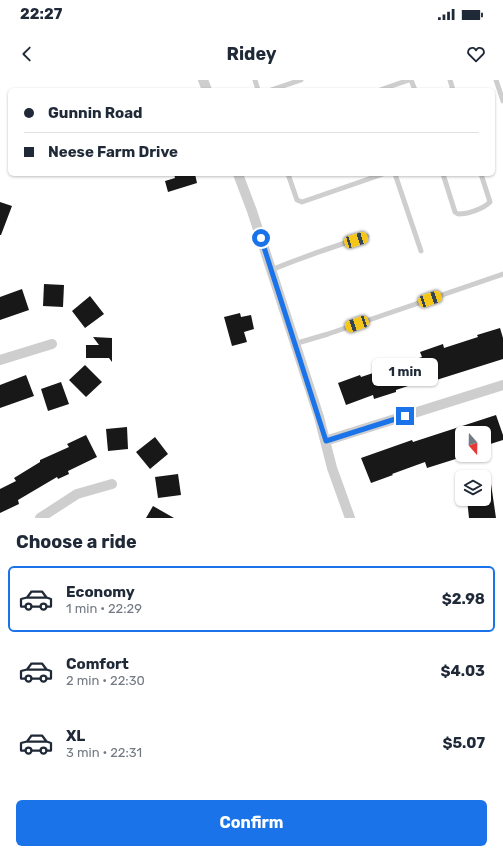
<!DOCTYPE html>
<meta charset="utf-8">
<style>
:root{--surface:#fff;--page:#f2f2f3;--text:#1f2937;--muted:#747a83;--line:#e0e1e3;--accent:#1a73e8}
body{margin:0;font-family:Rubik,sans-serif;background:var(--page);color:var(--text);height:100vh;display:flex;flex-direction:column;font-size:15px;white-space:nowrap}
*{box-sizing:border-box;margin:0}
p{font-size:13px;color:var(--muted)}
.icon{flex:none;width:22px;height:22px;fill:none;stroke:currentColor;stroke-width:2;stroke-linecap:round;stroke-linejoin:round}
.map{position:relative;height:438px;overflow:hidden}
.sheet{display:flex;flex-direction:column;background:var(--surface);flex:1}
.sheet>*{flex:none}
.banner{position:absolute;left:8px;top:8px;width:487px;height:88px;border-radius:6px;box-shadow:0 1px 3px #0004;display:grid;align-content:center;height:88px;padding:0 16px;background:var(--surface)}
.needle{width:26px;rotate:160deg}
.fabs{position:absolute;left:455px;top:346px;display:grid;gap:8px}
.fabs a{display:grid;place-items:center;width:36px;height:36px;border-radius:6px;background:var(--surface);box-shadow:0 1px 3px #0004;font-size:20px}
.end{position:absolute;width:18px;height:18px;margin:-9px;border:5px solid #1a73e8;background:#fff;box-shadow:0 0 0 2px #fff}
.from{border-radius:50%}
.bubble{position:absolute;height:28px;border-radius:6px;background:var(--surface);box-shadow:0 1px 3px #0004;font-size:13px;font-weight:700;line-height:28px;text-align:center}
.car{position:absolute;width:12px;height:24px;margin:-12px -6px;border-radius:5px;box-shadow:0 0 3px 1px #0007;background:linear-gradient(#f5c518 24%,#345 0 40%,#f5c518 0 76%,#345 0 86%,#f5c518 0)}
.banner b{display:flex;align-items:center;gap:14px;height:38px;font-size:15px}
.banner b+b{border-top:1px solid var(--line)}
.banner i{width:10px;height:10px;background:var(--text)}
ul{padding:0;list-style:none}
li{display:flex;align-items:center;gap:12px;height:66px;margin:0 8px 6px;padding:0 8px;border:2px solid transparent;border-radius:6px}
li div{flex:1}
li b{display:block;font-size:15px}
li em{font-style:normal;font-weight:700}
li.current{border-color:var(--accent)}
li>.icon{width:36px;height:36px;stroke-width:1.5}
h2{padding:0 16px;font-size:18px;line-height:48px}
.button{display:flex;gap:8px;margin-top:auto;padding:8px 16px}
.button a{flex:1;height:46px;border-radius:6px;background:var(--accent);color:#fff;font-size:16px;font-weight:700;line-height:46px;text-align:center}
.status{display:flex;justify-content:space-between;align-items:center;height:28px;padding:0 20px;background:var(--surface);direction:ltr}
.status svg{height:11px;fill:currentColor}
header{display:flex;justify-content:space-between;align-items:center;height:52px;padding:0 16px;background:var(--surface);font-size:18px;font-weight:700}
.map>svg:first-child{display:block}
.building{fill:#181818}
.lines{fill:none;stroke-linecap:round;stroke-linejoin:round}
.service{stroke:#cecece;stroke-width:5}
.minor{stroke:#cecece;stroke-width:10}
.route{stroke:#1a73e8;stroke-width:5}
</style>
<div class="status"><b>22:27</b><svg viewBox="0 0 49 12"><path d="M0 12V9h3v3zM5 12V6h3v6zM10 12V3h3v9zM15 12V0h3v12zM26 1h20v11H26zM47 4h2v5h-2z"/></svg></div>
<header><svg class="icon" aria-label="back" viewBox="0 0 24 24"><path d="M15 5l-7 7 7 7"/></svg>Ridey<svg class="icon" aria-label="heart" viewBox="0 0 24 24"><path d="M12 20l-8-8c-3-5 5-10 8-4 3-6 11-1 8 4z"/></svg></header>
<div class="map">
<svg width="503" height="438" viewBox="0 0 503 438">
<rect width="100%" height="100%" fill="#fff"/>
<path class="building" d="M174,94H195L197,103L168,112L165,101L175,98Z
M0,122L12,126L1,155H0Z
M44,204L64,205L63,227L43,226Z
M22,209L29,230L0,240V217Z
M90,216L104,234L85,248L72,231Z
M240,233L241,237L251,235L254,249L244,252L247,262L232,266L224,237Z
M500,248L503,258V279L430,302L429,299L396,310V312L374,319L373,315L346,325L338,303L360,295L361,297L422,277L420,272L443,264L444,268L478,257L477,255Z
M93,257L112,258V282L109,278H86V265H99Z
M85,285L102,302L86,317L69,300Z
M26,295L34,316L0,328V305Z
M61,302L69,324L48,331L41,309Z
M496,335L503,355V360L484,366V353H462V377L427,388L425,382L392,394L393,395L371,403L361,378L412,360L413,362Z
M127,347L128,369L108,371L106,349Z
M86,355L97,377L68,391L69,394L58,399L57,397L18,420L19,424L0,433V409L16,401L14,398L40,382V380L69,367L67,364Z
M155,357L168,374L150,389L136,372Z
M178,394L181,415L158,418L155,397Z
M484,397H490L496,438H469L467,419H484Z
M153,426L174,438H146Z"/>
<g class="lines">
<path class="service" d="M255,0L258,10
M411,0L415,10
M450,0L453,10
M496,0L503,21
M271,10L301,0
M380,10L409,0
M288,94L297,120L302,122L383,94
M395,94L421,171
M443,94L455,132L458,134C468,134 483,129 490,122L481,94
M271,190C303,177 335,166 367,156
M294,264L328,254L503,194"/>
<path class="minor" d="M203,0L207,10
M238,94L252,131L319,337L332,388L350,438
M0,280L52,264
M325,361L503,305
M40,438L77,414L112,404"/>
</g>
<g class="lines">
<path class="route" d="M261,158L326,361L405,336"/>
</g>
</svg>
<div class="fabs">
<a><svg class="needle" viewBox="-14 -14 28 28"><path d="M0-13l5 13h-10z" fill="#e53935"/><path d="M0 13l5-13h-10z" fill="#747a83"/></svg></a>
<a><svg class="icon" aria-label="layers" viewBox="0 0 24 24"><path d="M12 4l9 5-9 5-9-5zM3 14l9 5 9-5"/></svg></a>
</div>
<i class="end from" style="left:261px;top:158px"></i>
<i class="end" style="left:405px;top:336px"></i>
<div class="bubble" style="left:372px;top:278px;width:66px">1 min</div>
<i class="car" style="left:356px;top:160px;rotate:73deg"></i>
<i class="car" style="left:430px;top:219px;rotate:71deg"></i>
<i class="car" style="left:357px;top:244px;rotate:251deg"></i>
<div class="banner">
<b><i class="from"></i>Gunnin Road</b>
<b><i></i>Neese Farm Drive</b>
</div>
</div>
<section class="sheet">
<h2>Choose a ride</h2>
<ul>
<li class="current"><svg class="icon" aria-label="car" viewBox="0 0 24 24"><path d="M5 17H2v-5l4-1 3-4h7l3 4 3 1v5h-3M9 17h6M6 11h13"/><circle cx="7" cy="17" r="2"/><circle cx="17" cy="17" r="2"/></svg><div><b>Economy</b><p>1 min · 22:29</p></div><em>$2.98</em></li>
<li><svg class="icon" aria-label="car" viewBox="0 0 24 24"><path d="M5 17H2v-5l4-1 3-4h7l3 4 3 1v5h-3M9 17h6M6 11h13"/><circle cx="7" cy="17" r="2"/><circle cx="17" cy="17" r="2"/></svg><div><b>Comfort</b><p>2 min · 22:30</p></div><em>$4.03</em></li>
<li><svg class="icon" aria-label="car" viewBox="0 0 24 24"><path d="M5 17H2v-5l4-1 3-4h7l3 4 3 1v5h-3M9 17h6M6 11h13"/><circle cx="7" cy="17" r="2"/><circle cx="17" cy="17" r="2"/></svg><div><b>XL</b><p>3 min · 22:31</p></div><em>$5.07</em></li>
</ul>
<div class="button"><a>Confirm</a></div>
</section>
